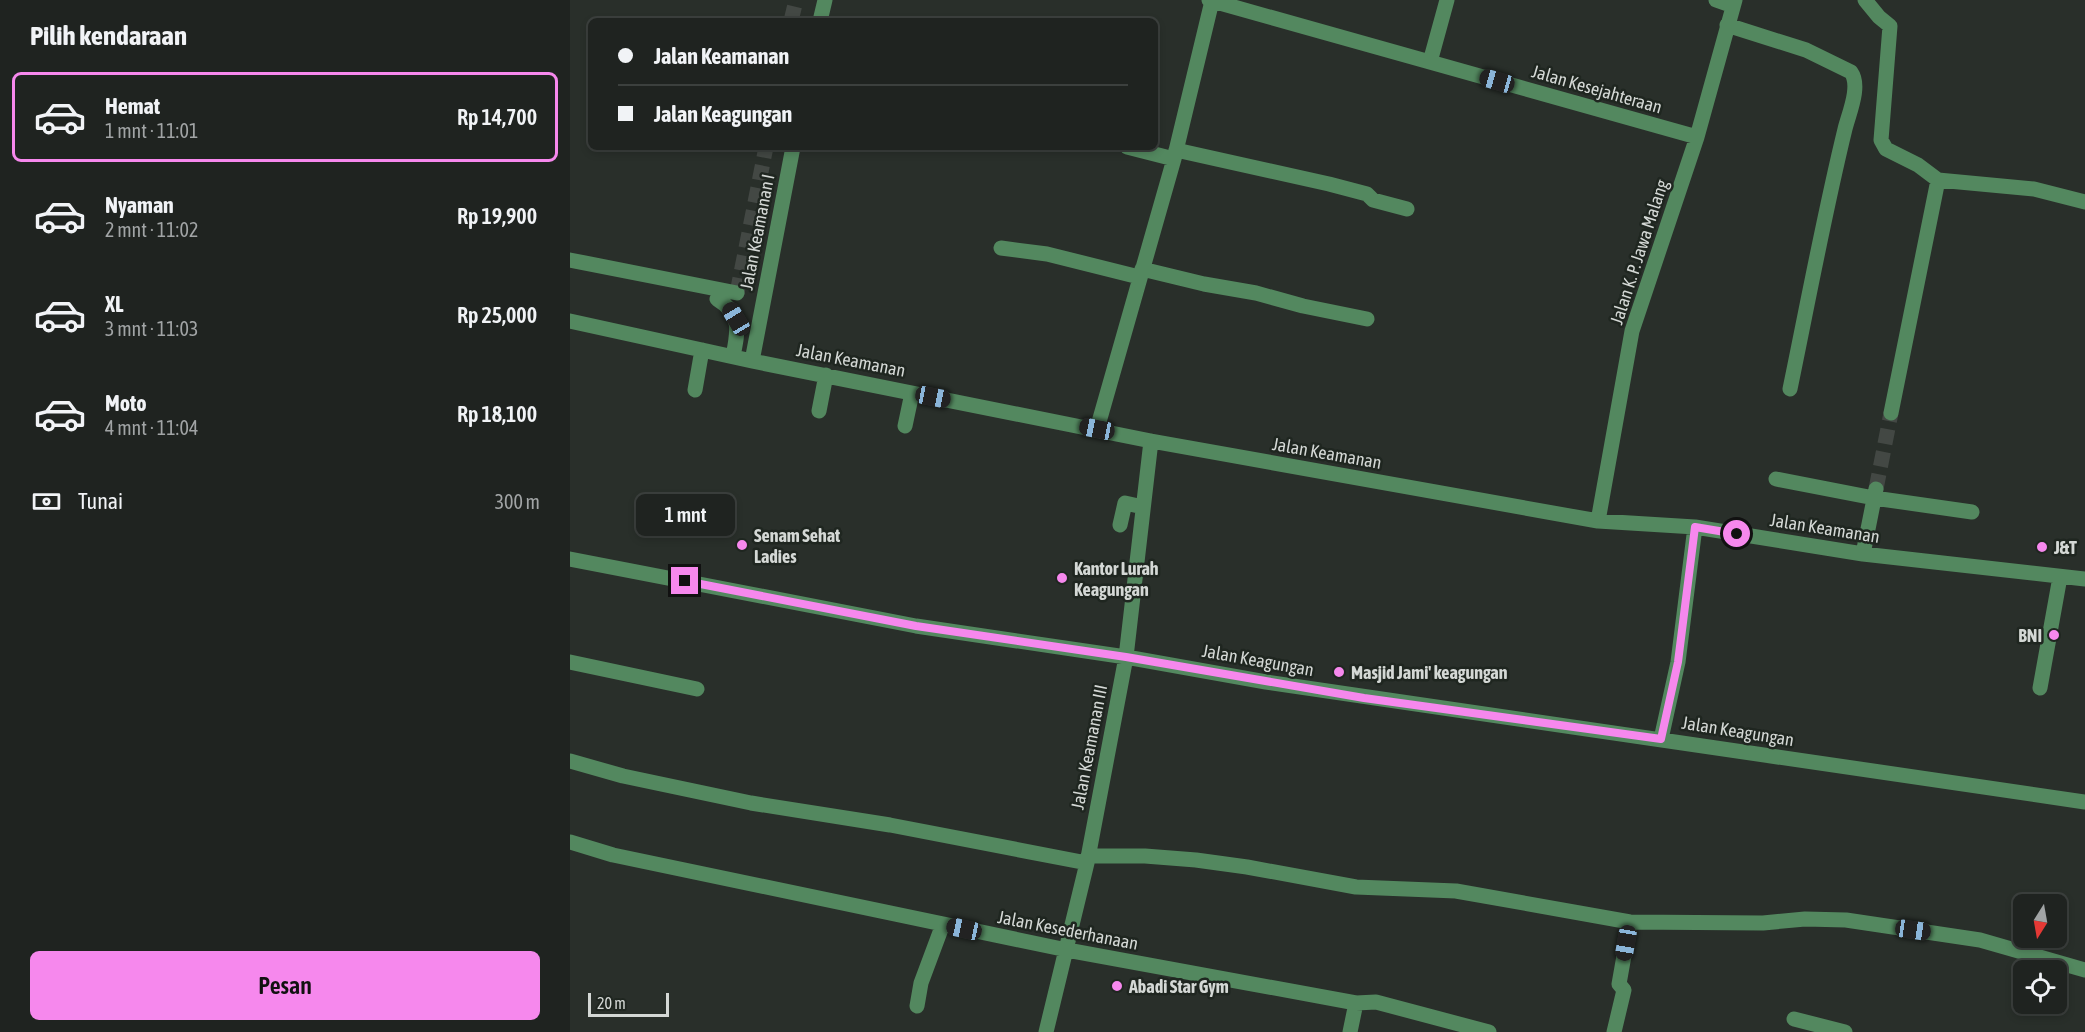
<!DOCTYPE html>
<html lang="id">
<meta charset="utf-8">
<style>
:root{--surface:#1f2320;--page:#2c2f2d;--text:#f1f3f6;--muted:#a1a4a5;--line:#3c403e;--accent:#f688ed}
body{margin:0;font-family:"Asap Condensed",sans-serif;background:var(--page);color:var(--text);height:100vh;display:flex;flex-direction:column;font-size:22px;white-space:nowrap}
*{box-sizing:border-box;margin:0}
p{font-size:20px;color:var(--muted)}
.icon{flex:none;width:33px;height:33px;fill:none;stroke:currentColor;stroke-width:2;stroke-linecap:round;stroke-linejoin:round}
.map{position:relative;flex:1;overflow:hidden}
.sheet{display:flex;flex-direction:column;background:var(--surface);width:570px}
.sheet>*{flex:none}
.hud{position:absolute;left:18px;top:18px;width:570px;height:132px;border-radius:9px;box-shadow:0 3px 9px #0003,0 0 0 2px var(--line);display:grid;align-content:center;height:132px;padding:0 30px;background:var(--surface)}
.needle{width:39px;rotate:191deg}
.tools{position:absolute;left:1443px;top:894px;display:grid;gap:12px}
.tools a{display:grid;place-items:center;width:54px;height:54px;border-radius:9px;background:var(--surface);box-shadow:0 3px 9px #0003,0 0 0 2px var(--line);font-size:30px}
.scale{position:absolute;left:18px;bottom:15px;width:81px;box-sizing:border-box;padding-left:6px;border:3px solid #d4d8d5;border-top:0;font-size:16px;line-height:21px;white-space:nowrap;color:#d4d8d5;-webkit-text-stroke:4px #1f2620;paint-order:stroke}
.end{position:absolute;width:27px;height:27px;margin:-14px;border:8px solid #f688ed;background:#111;box-shadow:0 0 0 3px #111}
.from{border-radius:50%}
.bubble{position:absolute;height:42px;border-radius:9px;background:var(--surface);box-shadow:0 3px 9px #0003,0 0 0 2px var(--line);font-size:20px;font-weight:600;line-height:42px;text-align:center}
.car{position:absolute;width:18px;height:36px;margin:-18px -9px;border-radius:8px;box-shadow:0 0 4px 2px #0007;background:linear-gradient(#222 24%,#8ab4d8 0 40%,#222 0 76%,#8ab4d8 0 86%,#222 0)}
.hud b{display:flex;align-items:center;gap:21px;height:57px;font-size:22px}
.hud b+b{border-top:2px solid var(--line)}
.hud i{width:15px;height:15px;background:var(--text)}
ul{padding:0;list-style:none}
li{display:flex;align-items:center;gap:18px;height:90px;margin:0 12px 9px;padding:0 18px;border:3px solid transparent;border-radius:9px}
li div{flex:1}
li b{display:block;font-size:22px}
li em{font-style:normal;font-weight:600}
li.selected{border-color:var(--accent)}
li>.icon{width:54px;height:54px;stroke-width:1.5}
h2{padding:0 30px;font-size:27px;line-height:72px}
.pay{display:flex;align-items:center;gap:15px;height:66px;padding:0 30px;font-size:22px}
.pay p{margin-inline-start:auto}
.action{display:flex;gap:12px;margin-top:auto;padding:12px 30px}
.action a{flex:1;height:69px;border-radius:9px;background:var(--accent);color:#111;font-size:24px;font-weight:600;line-height:69px;text-align:center}
main{display:flex;flex:1;min-height:0}
.map>svg:first-child{display:block}
.lines{fill:none;stroke-linecap:round;stroke-linejoin:round}
.minor-tunnel{stroke:#434844;stroke-width:15;stroke-dasharray:15 8;stroke-linecap:butt}
.minor{stroke:#53885f;stroke-width:15}
.route{stroke:#f688ed;stroke-width:8}
.poi-dot{fill:#f688ed;stroke:#1f2620;stroke-width:2}
.labels{text-anchor:middle;dominant-baseline:central;stroke-width:5;stroke-linejoin:round;paint-order:stroke}
.street-label{font-size:18px;fill:#d4d8d5;stroke:#1f2620}
.poi-label{font-size:18px;font-weight:bold;fill:#d4d8d5;stroke:#1f2620;text-anchor:start}
</style>
<main>
<section class="sheet">
<h2>Pilih kendaraan</h2>
<ul>
<li class="selected"><svg class="icon" aria-label="car" viewBox="0 0 24 24"><path d="M5 17H2v-5l4-1 3-4h7l3 4 3 1v5h-3M9 17h6M6 11h13"/><circle cx="7" cy="17" r="2"/><circle cx="17" cy="17" r="2"/></svg><div><b>Hemat</b><p>1 mnt · 11:01</p></div><em>Rp 14,700</em></li>
<li><svg class="icon" aria-label="car" viewBox="0 0 24 24"><path d="M5 17H2v-5l4-1 3-4h7l3 4 3 1v5h-3M9 17h6M6 11h13"/><circle cx="7" cy="17" r="2"/><circle cx="17" cy="17" r="2"/></svg><div><b>Nyaman</b><p>2 mnt · 11:02</p></div><em>Rp 19,900</em></li>
<li><svg class="icon" aria-label="car" viewBox="0 0 24 24"><path d="M5 17H2v-5l4-1 3-4h7l3 4 3 1v5h-3M9 17h6M6 11h13"/><circle cx="7" cy="17" r="2"/><circle cx="17" cy="17" r="2"/></svg><div><b>XL</b><p>3 mnt · 11:03</p></div><em>Rp 25,000</em></li>
<li><svg class="icon" aria-label="car" viewBox="0 0 24 24"><path d="M5 17H2v-5l4-1 3-4h7l3 4 3 1v5h-3M9 17h6M6 11h13"/><circle cx="7" cy="17" r="2"/><circle cx="17" cy="17" r="2"/></svg><div><b>Moto</b><p>4 mnt · 11:04</p></div><em>Rp 18,100</em></li>
</ul>
<div class="pay"><svg class="icon" aria-label="cash" viewBox="0 0 24 24"><path d="M3 7h18v10H3z"/><circle cx="12" cy="12" r="2"/></svg>Tunai<p>300 m</p></div>
<div class="action"><a>Pesan</a></div>
</section>
<div class="map">
<svg width="1515" height="1032" viewBox="0 0 1515 1032">
<rect width="100%" height="100%" fill="#292f2a"/>
<g class="lines">
<path class="minor-tunnel" d="M221,21L226,0
M167,293L196,147
M1306,489L1321,413"/>
<path class="minor" d="M639,0L1127,137
M1146,0L1163,6
M1295,0L1309,17L1320,26L1311,140L1316,149L1348,165L1368,180
M250,21L255,0
M1157,25L1236,50L1281,72C1291,86 1279,113 1275,129C1254,215 1238,302 1220,389
M860,62L877,0
M557,147L604,159
M606,150L759,184L797,194L803,200L837,209
M431,248L477,254L569,277
M0,260L167,293
M572,269L634,284L686,293L733,306L797,319
M147,299C172,314 168,332 163,356
M0,321L182,361L581,441L1028,521L1125,527L1293,554L1515,579
M182,361L223,147
M125,390L132,350
M249,411L256,375
M1321,413L1368,180L1464,189L1515,202
M335,426L342,393
M527,429L604,159L642,1
M1206,479L1304,498L1402,512
M1028,521L1062,331L1127,137L1165,0
M550,525L555,503L573,507
M1293,554L1306,489
M0,559L346,626L556,657L696,682L1515,802
M0,662L127,689
M1470,688L1490,577
M1091,739L1108,662L1125,527
M0,761L53,776L181,803L320,825L517,863
M0,842L43,855L497,950L786,1003L806,1002L919,1032
M518,856H575L626,860L677,867L786,887L886,891L1060,922L1193,923L1235,919L1276,920L1410,940L1515,970
M347,1006L351,983L373,924
M1224,1019L1275,1032
M476,1032L517,863L556,657L581,441
M780,1032L786,1003
M1044,1032L1054,990L1049,984L1060,922"/>
</g>
<g class="lines">
<path class="route" d="M115,581L346,626L556,657L794,698L1091,739L1108,662L1125,527L1167,534"/>
</g>
<g class="poi-dot">
<circle cx="172" cy="545" r="6"/>
<circle cx="1472" cy="547" r="6"/>
<circle cx="492" cy="578" r="6"/>
<circle cx="1484" cy="635" r="6"/>
<circle cx="769" cy="672" r="6"/>
<circle cx="547" cy="986" r="6"/>
</g>
<g class="labels">
<g class="street-label">
<text transform="translate(1027 89) rotate(16)">Jalan Kesejahteraan</text>
<text transform="translate(187 232) rotate(-79)">Jalan Keamanan I</text>
<text transform="translate(1069 252) rotate(-72)">Jalan K. P. Jawa Malang</text>
<text transform="translate(281 360) rotate(11)">Jalan Keamanan</text>
<text transform="translate(757 453) rotate(10)">Jalan Keamanan</text>
<text transform="translate(1255 528) rotate(9)">Jalan Keamanan</text>
<text transform="translate(688 660) rotate(10)">Jalan Keagungan</text>
<text transform="translate(1168 731) rotate(9)">Jalan Keagungan</text>
<text transform="translate(519 747) rotate(-79)">Jalan Keamanan III</text>
<text transform="translate(498 930) rotate(11)">Jalan Kesederhanaan</text>
</g>
<g class="poi-label">
<text x="184" y="535">Senam Sehat<tspan x="184" dy="21">Ladies</tspan></text>
<text x="1484" y="547">J&amp;T</text>
<text x="504" y="568">Kantor Lurah<tspan x="504" dy="21">Keagungan</tspan></text>
<text x="1472" y="635" text-anchor="end">BNI</text>
<text x="781" y="672">Masjid Jami' keagungan</text>
<text x="559" y="986">Abadi Star Gym</text>
</g>
</g>
</svg>
<div class="tools">
<a><svg class="needle" viewBox="-14 -14 28 28"><path d="M0-13l5 13h-10z" fill="#e53935"/><path d="M0 13l5-13h-10z" fill="#a1a4a5"/></svg></a>
<a><svg class="icon" aria-label="locate" viewBox="0 0 24 24"><circle cx="12" cy="12" r="6"/><path d="M12 2v4M12 18v4M2 12h4M18 12h4"/></svg></a>
</div>
<div class="scale">20 m</div>
<i class="end from" style="left:1167px;top:534px"></i>
<i class="end" style="left:115px;top:581px"></i>
<div class="bubble" style="left:66px;top:494px;width:99px">1 mnt</div>
<i class="car" style="left:927px;top:81px;rotate:286deg"></i>
<i class="car" style="left:166px;top:319px;rotate:329deg"></i>
<i class="car" style="left:363px;top:397px;rotate:101deg"></i>
<i class="car" style="left:527px;top:429px;rotate:281deg"></i>
<i class="car" style="left:394px;top:929px;rotate:282deg"></i>
<i class="car" style="left:1343px;top:930px;rotate:98deg"></i>
<i class="car" style="left:1056px;top:943px;rotate:190deg"></i>
<div class="hud">
<b><i class="from"></i>Jalan Keamanan</b>
<b><i></i>Jalan Keagungan</b>
</div>
</div>
</main>
